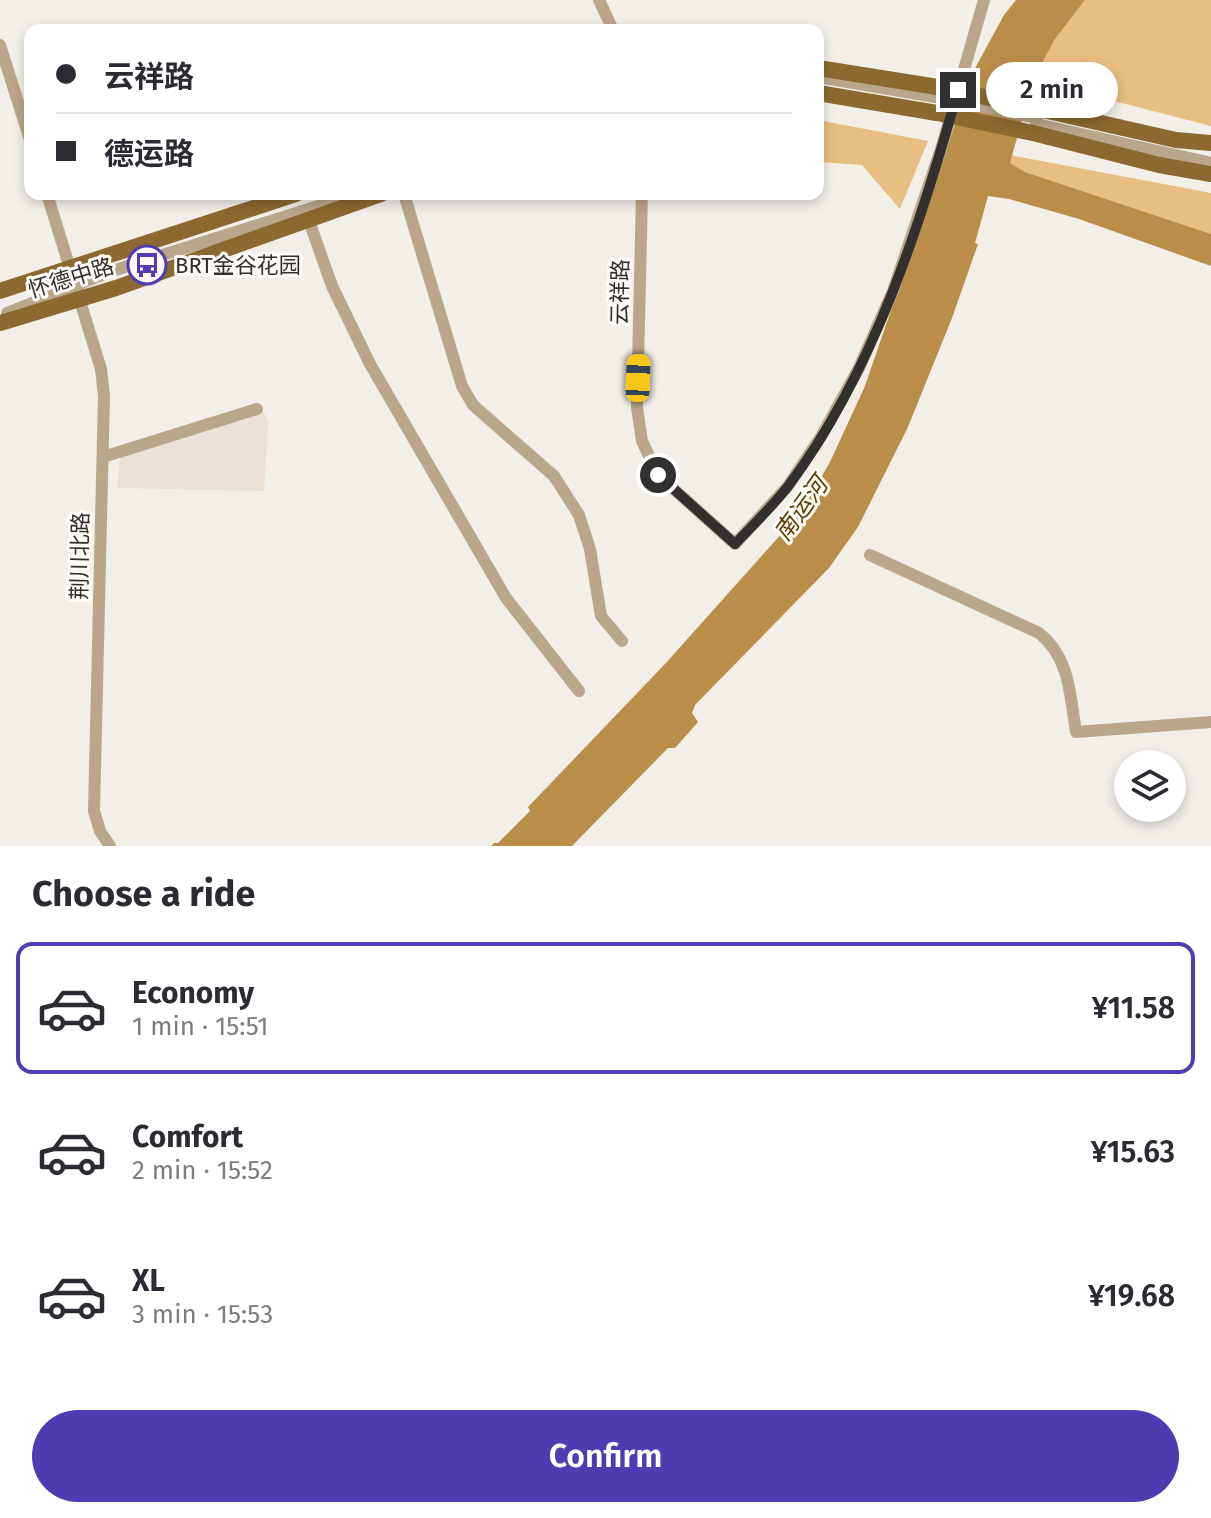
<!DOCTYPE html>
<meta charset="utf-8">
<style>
:root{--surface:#fff;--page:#f7f7f7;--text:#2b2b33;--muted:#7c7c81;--line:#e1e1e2;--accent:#503bb3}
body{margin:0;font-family:"Fira Sans","Noto Sans SC",sans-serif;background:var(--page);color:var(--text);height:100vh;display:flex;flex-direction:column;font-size:30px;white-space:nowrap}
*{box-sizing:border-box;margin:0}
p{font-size:26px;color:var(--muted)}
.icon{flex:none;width:44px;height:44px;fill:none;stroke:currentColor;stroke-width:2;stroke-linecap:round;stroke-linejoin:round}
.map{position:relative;height:846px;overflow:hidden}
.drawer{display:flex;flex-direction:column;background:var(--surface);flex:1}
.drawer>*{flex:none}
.banner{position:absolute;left:24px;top:24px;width:800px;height:176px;border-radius:16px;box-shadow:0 4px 12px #0003;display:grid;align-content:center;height:176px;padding:0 32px;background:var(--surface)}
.controls{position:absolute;left:1114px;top:750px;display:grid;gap:16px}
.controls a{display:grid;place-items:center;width:72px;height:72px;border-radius:50%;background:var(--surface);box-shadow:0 4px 12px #0003;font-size:40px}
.end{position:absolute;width:36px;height:36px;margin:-18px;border:10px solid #31302e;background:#fff;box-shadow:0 0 0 4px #fff}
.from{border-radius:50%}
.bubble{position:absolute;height:56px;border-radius:28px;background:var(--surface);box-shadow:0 4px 12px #0003;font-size:26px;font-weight:600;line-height:56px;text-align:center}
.car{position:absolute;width:24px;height:48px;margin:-24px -12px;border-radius:10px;box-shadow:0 0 6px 2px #0007;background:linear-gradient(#f5c518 24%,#345 0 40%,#f5c518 0 76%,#345 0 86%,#f5c518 0)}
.banner b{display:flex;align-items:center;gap:28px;height:76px;font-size:30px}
.banner b+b{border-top:2px solid var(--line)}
.banner i{width:20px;height:20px;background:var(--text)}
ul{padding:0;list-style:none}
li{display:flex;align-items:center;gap:24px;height:132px;margin:0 16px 12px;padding:0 16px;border:4px solid transparent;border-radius:16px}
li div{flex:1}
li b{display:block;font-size:30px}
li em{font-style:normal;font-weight:600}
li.on{border-color:var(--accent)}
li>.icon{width:72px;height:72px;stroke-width:1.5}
h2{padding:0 32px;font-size:36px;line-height:96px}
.button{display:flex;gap:16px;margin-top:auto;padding:16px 32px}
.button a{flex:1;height:92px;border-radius:48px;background:var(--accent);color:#fff;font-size:32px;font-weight:600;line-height:92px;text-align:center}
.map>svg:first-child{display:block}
.built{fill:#ebe2d7}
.green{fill:#e8be81}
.water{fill:#ba8e49}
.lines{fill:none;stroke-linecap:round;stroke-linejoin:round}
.minor{stroke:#baa68a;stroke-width:12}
.major{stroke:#8c6930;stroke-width:16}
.minor-bridge{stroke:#baa68a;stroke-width:12}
.major-bridge{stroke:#8c6930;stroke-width:16}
.route{stroke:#31302e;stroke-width:10}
.labels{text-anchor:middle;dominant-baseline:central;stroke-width:6;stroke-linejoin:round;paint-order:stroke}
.poi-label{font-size:22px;fill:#31302e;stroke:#fffbf7;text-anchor:start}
.street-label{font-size:22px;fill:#31302e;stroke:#fffbf7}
.water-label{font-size:24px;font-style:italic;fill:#5b3d02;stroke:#fffbf7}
</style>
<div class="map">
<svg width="1211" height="846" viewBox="0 0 1211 846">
<rect width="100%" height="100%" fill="#f2eee8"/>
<path class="built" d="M264,412L268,422L264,491L117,488L120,457Z"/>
<path class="green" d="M1085,0H1211V126L1033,80L1055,39Z
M818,120L928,141L900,209L862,165L818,162Z
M1010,155L1211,193V234L1025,172L1010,163Z"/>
<path class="water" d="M1016,0H1085L1055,39L1033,80L1010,163L1025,172L1211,234V266L1079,219L1009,199L988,196L975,243L978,244L952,318L908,427L858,527L829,568L695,705L692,713L698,722L675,748H668L572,846H491L494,843H498L530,811L528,807L665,664L801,512L830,462L865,386L973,72L1004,15Z"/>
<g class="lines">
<path class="minor" d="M599,0L613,30
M0,45L30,140
M818,77L941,98
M1036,124L1211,163
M47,194L101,369L104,396L94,811L100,831L110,846
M404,194L462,386L473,405L554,476L579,515L590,549L601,616L622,641
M642,194L637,407L642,441L658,475L735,544L788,486L822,435L859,368L893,291L942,146L984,0
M308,218L332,286L370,364L506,598L579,691
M7,313L112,271L356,194
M103,457L257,409
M870,555L1039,633C1070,657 1070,696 1076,732L1211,722"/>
<path class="major" d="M818,68L944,88
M818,93L937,113
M1039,109L1176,140L1211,143
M1033,133L1159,165L1211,174
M0,291L296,194
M0,323L116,288L381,194"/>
<path class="minor-bridge" d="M941,98L1037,118"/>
<path class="major-bridge" d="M944,88L1039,109
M937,113L1033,133"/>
</g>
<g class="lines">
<path class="route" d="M658,475L735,544C753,525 773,506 789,485C873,373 921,224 958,90"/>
</g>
<defs>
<symbol id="bus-ring" viewBox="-11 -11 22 22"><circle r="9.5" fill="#fffbf7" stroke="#503bb3" stroke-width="1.5"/><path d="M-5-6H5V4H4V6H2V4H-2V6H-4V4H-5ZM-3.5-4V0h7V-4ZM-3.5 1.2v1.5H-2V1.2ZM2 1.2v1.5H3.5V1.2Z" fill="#503bb3"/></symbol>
</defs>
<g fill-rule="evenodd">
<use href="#bus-ring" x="125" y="243" width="44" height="44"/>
</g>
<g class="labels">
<g class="poi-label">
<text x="175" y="265">BRT金谷花园</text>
</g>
<g class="street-label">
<text transform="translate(71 278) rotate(-17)">怀德中路</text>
<text transform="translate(620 292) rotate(-89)">云祥路</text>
<text transform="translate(80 556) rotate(-89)">荆川北路</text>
</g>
<g class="water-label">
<text transform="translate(801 509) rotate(-54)">南运河</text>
</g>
</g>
</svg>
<div class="controls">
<a><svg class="icon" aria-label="layers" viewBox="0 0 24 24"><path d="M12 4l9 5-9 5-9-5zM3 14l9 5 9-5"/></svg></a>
</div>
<i class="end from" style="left:658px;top:475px"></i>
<i class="end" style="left:958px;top:90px"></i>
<div class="bubble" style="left:986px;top:62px;width:132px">2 min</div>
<i class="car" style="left:638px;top:378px;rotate:2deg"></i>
<div class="banner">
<b><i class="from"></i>云祥路</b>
<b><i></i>德运路</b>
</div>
</div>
<section class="drawer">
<h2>Choose a ride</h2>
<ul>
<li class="on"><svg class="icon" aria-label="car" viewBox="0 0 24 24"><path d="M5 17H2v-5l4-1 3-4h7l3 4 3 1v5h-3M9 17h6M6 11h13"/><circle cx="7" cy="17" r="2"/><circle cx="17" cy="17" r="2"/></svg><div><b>Economy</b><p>1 min · 15:51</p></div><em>¥11.58</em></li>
<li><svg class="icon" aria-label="car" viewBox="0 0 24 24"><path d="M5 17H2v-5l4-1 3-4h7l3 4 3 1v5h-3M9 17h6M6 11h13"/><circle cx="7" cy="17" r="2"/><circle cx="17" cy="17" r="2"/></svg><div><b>Comfort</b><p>2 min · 15:52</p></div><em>¥15.63</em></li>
<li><svg class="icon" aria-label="car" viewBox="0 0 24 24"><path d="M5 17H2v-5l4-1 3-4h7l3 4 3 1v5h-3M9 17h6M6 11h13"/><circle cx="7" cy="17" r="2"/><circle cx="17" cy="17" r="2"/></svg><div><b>XL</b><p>3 min · 15:53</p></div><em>¥19.68</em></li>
</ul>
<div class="button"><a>Confirm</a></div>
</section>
